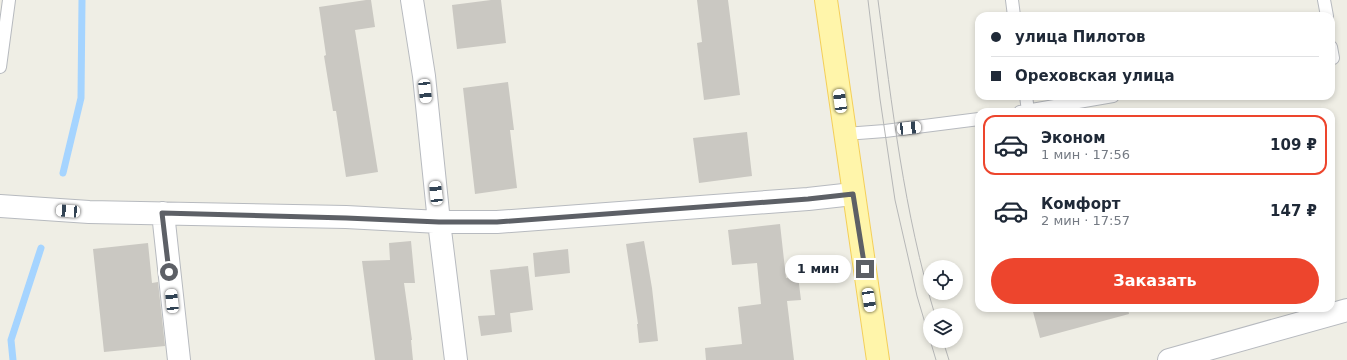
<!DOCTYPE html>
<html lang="ru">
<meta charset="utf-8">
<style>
:root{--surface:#fff;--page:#f2f2f3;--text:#1f2937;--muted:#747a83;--line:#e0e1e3;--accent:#ed452d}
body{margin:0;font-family:"DejaVu Sans",sans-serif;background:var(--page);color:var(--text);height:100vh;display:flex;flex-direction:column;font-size:15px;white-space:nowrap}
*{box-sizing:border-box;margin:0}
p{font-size:13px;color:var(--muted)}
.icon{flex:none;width:22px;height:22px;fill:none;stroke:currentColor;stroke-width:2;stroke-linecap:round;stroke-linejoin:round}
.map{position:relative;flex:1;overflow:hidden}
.drawer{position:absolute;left:975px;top:108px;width:360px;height:204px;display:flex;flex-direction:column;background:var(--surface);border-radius:12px;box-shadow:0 2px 6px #0003}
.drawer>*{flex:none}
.banner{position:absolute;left:975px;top:12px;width:360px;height:88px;border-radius:12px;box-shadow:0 2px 6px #0003;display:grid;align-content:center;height:88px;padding:0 16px;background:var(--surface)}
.controls{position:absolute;left:923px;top:260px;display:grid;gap:8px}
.controls a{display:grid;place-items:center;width:40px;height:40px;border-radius:50%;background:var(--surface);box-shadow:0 2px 6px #0003;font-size:20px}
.end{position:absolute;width:18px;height:18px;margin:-9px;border:5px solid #5d6066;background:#fff;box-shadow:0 0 0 2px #fff}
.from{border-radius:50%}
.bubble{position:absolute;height:28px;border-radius:14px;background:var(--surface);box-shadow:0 2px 6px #0003;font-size:13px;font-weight:600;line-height:28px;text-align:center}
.car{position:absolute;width:12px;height:24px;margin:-12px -6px;border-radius:5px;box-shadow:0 0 3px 1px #0007;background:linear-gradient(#fff 24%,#345 0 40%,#fff 0 76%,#345 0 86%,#fff 0)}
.banner b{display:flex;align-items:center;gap:14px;height:38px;font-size:15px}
.banner b+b{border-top:1px solid var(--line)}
.banner i{width:10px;height:10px;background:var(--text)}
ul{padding:7px 0 0;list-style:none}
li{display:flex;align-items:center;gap:12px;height:60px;margin:0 8px 6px;padding:0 8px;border:2px solid transparent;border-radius:12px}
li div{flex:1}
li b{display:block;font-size:15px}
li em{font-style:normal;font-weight:600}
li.active{border-color:var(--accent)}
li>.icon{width:36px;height:36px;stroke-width:1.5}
.action{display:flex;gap:8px;margin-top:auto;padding:8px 16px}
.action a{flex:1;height:46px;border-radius:24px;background:var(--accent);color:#fff;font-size:16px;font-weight:600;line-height:46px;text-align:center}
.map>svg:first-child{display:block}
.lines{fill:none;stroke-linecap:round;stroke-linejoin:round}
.stream{stroke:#a5d4ff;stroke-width:7}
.building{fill:#cac8c2}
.service-casing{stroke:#b7babf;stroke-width:14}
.minor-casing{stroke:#b7babf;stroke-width:24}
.primary-casing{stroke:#f4cf59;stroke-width:24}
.service{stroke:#fff;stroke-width:12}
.minor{stroke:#fff;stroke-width:22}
.primary{stroke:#fff5aa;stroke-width:22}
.tram{stroke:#b6b7b7;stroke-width:1}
.route{stroke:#5d6066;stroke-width:5}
</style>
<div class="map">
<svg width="1347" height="360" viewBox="0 0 1347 360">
<rect width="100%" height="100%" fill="#efeee5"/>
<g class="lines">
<path class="stream" d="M63,173L81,98L82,0
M13,360L11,340L41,248"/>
</g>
<path class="building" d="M366,0H371L375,27L355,30L378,172L346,177L336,111H333L324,56L326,55L319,7Z
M491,0H501L506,43L457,49L452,5Z
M697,0H728L740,95L704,100L697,43L702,42Z
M508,82L514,130H510L517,188L475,194L463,88Z
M747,132L752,176L699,183L693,138Z
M780,224L786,278L798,276L801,300L787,301L794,360H706L705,348L742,344L738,307L761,304L757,263L732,265L728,230Z
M411,241L415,283H404L412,340H411L413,360H375L362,261L390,260L389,243Z
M644,241L652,288L658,341L639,343L637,324H638L626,244Z
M148,243L152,283L158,282L165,346L104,352L93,249Z
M568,249L570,273L535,277L533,253Z
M528,266L533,310L504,314L510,313L512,332L481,336L478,316L495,315L490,270Z
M1032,308H1128L1129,314L1040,338Z"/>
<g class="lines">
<defs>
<path id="service" d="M1012,0L1014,16
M1324,0L1327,16
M1331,47L1333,58H1331
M0,67L9,0
M1026,96L1028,111
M1020,112L1113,96
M845,134L885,131L979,119"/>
<path id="minor" d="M412,0L424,76L439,222L456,360
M0,206L89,212L346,217L439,222H497L808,199L853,194
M163,213L179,360
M1169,360L1347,310"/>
<path id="primary" d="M826,0L878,360"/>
</defs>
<use href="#service" class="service-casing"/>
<use href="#minor" class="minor-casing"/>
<use href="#primary" class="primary-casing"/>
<use href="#service" class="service"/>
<use href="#minor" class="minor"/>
<use href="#primary" class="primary"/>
<path class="tram" d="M868,0L880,99L895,200L917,296L936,360
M878,0C892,106 904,213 935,315
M943,341L949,360"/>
</g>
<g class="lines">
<path class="route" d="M169,272L162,213L346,218L439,222H497L808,199L853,194L865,269"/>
</g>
</svg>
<div class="controls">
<a><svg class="icon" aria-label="locate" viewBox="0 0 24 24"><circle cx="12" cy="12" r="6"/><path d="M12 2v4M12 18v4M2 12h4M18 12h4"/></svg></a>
<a><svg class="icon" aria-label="layers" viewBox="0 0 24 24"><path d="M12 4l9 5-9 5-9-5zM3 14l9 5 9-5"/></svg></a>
</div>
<i class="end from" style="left:169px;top:272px"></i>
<i class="end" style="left:865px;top:269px"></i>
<div class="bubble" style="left:785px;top:255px;width:66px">1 мин</div>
<i class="car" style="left:425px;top:91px;rotate:174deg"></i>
<i class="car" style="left:840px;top:101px;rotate:352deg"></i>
<i class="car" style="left:909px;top:128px;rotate:84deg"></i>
<i class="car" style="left:436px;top:193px;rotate:354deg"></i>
<i class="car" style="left:68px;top:211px;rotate:274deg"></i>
<i class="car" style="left:869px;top:300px;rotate:171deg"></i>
<i class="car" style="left:172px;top:301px;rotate:354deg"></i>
<div class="banner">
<b><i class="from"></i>улица Пилотов</b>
<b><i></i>Ореховская улица</b>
</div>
<section class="drawer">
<ul>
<li class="active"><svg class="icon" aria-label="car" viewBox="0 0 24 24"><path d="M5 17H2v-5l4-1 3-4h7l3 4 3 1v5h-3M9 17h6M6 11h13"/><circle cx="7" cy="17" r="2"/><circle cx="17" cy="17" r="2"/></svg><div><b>Эконом</b><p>1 мин · 17:56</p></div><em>109 ₽</em></li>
<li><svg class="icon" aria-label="car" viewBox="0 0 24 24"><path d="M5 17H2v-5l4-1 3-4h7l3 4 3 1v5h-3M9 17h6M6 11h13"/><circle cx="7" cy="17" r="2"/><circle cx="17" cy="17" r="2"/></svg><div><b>Комфорт</b><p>2 мин · 17:57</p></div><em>147 ₽</em></li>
</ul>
<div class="action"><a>Заказать</a></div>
</section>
</div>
